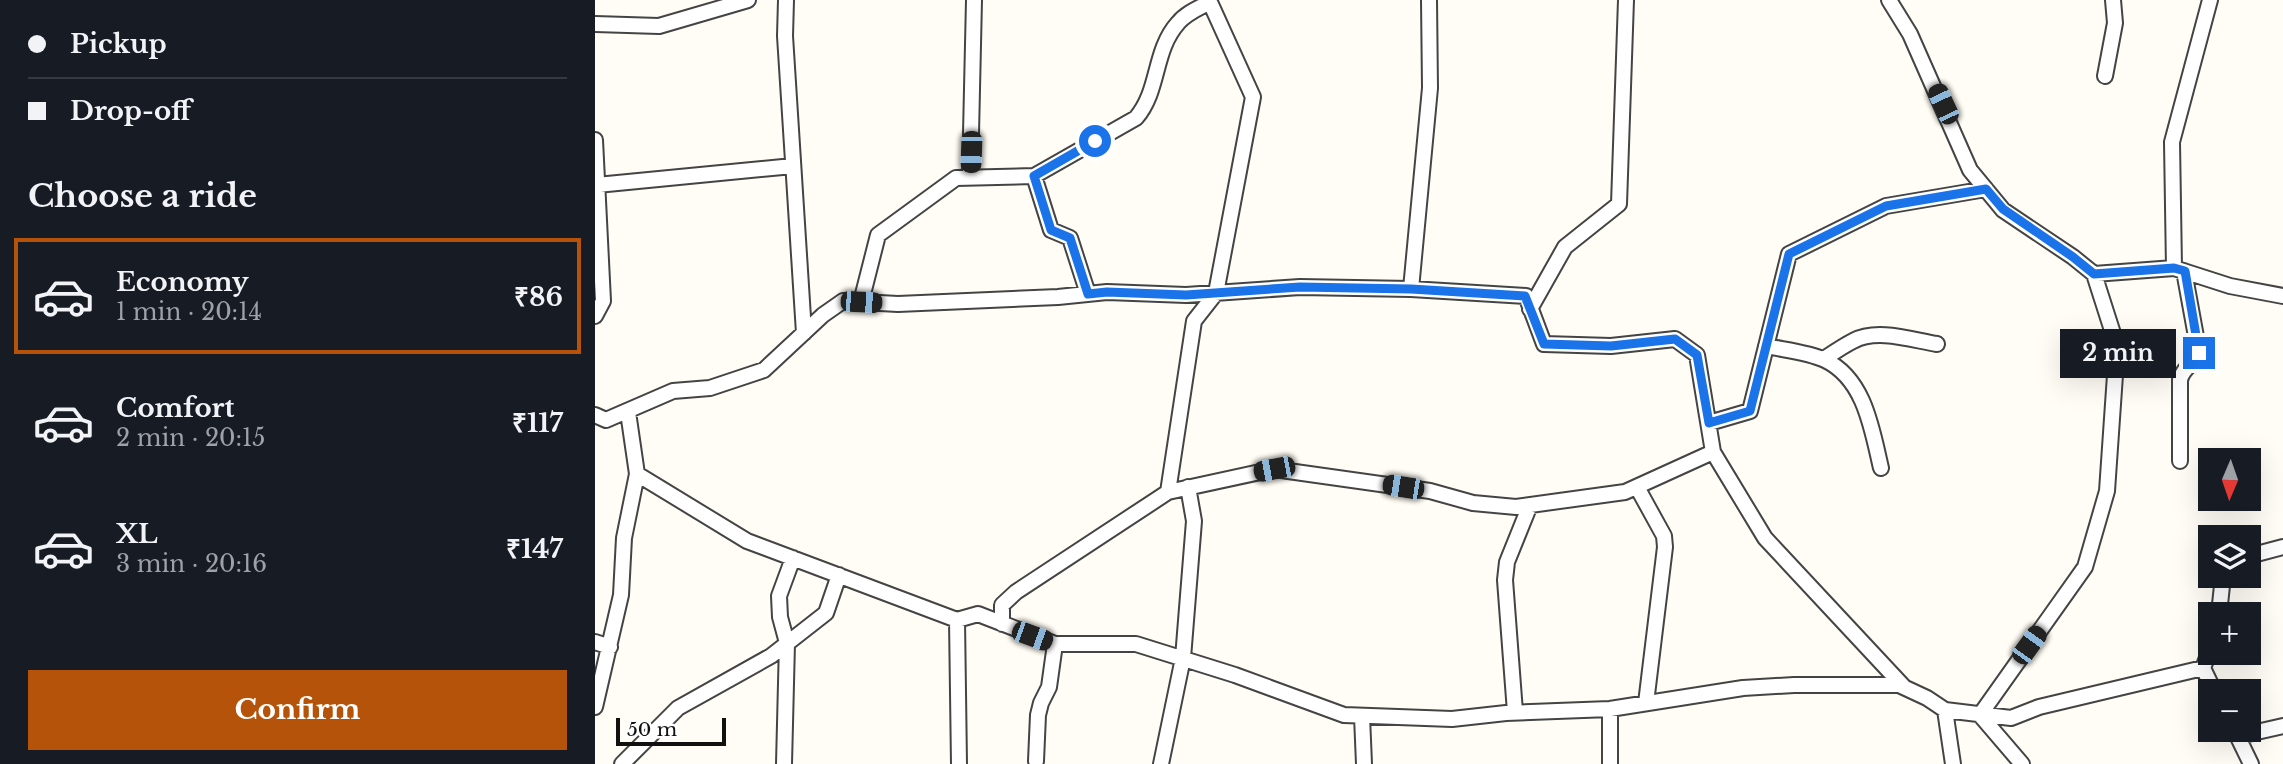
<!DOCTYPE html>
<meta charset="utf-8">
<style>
:root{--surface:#171b24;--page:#20242c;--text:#f1f3f6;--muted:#9ea1a6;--line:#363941;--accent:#b45309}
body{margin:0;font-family:"Libre Baskerville",serif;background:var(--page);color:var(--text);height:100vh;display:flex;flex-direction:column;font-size:26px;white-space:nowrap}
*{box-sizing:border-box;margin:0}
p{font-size:23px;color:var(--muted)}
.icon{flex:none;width:38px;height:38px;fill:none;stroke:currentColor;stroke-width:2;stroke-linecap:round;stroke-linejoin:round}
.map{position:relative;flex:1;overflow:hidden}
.details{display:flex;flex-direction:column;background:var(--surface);width:595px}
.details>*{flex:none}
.banner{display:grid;align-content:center;height:154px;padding:0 28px;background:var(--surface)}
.needle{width:46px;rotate:182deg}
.fabs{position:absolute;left:1603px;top:448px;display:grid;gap:14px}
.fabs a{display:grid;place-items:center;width:63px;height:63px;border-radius:0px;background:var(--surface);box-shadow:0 7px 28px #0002;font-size:35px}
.scale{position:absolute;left:21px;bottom:18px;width:110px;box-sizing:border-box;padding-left:7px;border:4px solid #111;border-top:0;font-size:19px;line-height:24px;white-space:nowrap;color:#111;-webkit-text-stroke:5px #fff;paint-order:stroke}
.end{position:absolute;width:32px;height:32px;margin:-16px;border:9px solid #1a73e8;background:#fff;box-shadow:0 0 0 4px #fff}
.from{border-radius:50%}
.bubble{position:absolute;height:49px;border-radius:0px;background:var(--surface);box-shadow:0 7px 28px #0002;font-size:23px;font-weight:700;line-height:49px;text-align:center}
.car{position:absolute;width:21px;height:42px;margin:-21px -10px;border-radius:9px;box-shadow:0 0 5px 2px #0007;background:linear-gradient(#222 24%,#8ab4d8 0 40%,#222 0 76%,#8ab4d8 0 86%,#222 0)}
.banner b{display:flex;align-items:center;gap:24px;height:66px;font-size:26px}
.banner b+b{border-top:2px solid var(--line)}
.banner i{width:18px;height:18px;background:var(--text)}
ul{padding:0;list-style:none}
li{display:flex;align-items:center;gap:21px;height:116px;margin:0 14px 10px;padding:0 14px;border:4px solid transparent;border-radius:0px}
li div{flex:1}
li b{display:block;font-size:26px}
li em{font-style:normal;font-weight:700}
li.current{border-color:var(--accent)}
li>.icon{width:63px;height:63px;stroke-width:1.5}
h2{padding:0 28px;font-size:32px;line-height:84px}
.primary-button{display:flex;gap:14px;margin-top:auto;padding:14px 28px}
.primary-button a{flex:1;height:80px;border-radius:0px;background:var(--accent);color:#fff;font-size:28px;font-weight:700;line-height:80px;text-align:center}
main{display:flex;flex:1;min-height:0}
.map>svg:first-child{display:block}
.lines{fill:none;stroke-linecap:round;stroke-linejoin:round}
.minor-casing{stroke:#444;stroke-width:18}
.minor{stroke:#fff;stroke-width:14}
.route{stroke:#1a73e8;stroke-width:9}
</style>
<main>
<section class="details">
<div class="banner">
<b><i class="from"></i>Pickup</b>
<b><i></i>Drop-off</b>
</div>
<h2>Choose a ride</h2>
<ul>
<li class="current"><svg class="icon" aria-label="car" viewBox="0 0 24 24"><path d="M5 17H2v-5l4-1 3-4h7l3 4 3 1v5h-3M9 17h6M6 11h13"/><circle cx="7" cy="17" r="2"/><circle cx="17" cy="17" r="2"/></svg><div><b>Economy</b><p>1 min · 20:14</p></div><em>₹86</em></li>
<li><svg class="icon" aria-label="car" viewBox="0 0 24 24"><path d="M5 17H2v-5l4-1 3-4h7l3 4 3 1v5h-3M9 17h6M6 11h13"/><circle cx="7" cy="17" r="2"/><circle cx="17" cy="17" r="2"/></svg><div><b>Comfort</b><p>2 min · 20:15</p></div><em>₹117</em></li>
<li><svg class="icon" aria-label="car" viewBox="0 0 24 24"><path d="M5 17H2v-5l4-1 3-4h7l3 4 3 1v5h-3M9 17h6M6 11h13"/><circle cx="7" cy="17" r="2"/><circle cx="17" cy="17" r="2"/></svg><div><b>XL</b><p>3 min · 20:16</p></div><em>₹147</em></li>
</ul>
<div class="primary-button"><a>Confirm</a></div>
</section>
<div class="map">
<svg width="1688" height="764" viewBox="0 0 1688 764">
<rect width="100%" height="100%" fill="#fffdf5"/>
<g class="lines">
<defs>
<path id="minor" d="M191,0L190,36L209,333
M1294,0L1315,34L1375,170L1408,210L1478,257L1499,274L1579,268
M1615,0L1577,142L1579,268L1635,286L1688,296
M0,24L64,26L153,0
M1510,76L1520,23L1518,0
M0,140L8,301L0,316
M439,176L456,230L475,238L493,294
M375,178L379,0
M2,185L198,166
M816,289L835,88L834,0
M266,302L283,235L361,178L439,176L541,118C565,90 558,51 583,23C591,13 604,8 615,2
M935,309L970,247L1024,204L1031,0
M1171,346C1190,350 1213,352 1230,360C1270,379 1277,430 1286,468
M1229,359C1238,353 1248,346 1258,341C1282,328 1317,340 1342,344
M33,412L42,474L152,541L362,620L383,614L460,644H541L640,675L749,715L857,719L911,713L1015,709L1148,688L1199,685H1304L1332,698L1350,710L1416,718L1444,707L1608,668L1615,650
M0,415L11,420L78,391L115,388L169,370L228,315L248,301L303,304L463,297L512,292L591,295L705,287L816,289L931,296L949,344L1016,346L1080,339L1102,355L1118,452L1170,538L1309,687
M1114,423L1155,411L1194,254L1291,206L1391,189
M1585,461V380C1588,366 1601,364 1604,353L1589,271
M1042,487L1069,536L1070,547L1051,703
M573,492L599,321L621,293L658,97L614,0
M1654,556L1688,547
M1624,614L1628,576
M362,620L364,764
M407,624V605L421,592L573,492L679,469L835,491L878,503L921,507L1030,492L1118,452
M0,642L15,647
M1608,668L1619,691
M0,707L26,595L29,538L42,474
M1350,710L1358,764
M920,712L910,580L912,562L935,505
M767,716L769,764
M1640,731L1656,764
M1644,736L1688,726
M441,761L443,715L446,703L454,687L460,644
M27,764L83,708L176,656L231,613L244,575
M189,764L192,643L185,617L184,596L198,558
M566,764L588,658L599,521L593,487
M1015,764V709
M1427,764L1385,715L1490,567L1512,491L1522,346L1499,274"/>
</defs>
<use href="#minor" class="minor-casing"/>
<use href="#minor" class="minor"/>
</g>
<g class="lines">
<path class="route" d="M500,141L439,176L456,230L475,238L493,294L512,292L591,295L705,287L816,289L930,296L949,344L1016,346L1080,339L1102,355L1114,423L1155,411L1194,254L1291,206L1391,189L1408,209L1478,257L1499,274L1579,268L1590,271L1604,353"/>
</g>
</svg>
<div class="fabs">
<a><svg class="needle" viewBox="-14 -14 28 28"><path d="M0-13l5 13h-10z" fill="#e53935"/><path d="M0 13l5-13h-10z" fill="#9ea1a6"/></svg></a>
<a><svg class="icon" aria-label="layers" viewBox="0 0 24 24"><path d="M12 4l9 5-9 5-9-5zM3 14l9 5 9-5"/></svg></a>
<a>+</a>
<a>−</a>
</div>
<div class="scale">50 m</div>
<i class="end from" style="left:500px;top:141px"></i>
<i class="end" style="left:1604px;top:353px"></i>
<div class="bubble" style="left:1465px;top:329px;width:116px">2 min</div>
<i class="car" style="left:1348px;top:104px;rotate:335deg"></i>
<i class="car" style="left:376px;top:152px;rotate:182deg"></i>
<i class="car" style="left:266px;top:302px;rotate:93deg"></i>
<i class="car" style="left:679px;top:469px;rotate:259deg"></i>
<i class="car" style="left:808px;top:487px;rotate:279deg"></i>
<i class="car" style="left:437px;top:636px;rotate:110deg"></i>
<i class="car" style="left:1434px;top:645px;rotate:36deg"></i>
</div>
</main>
